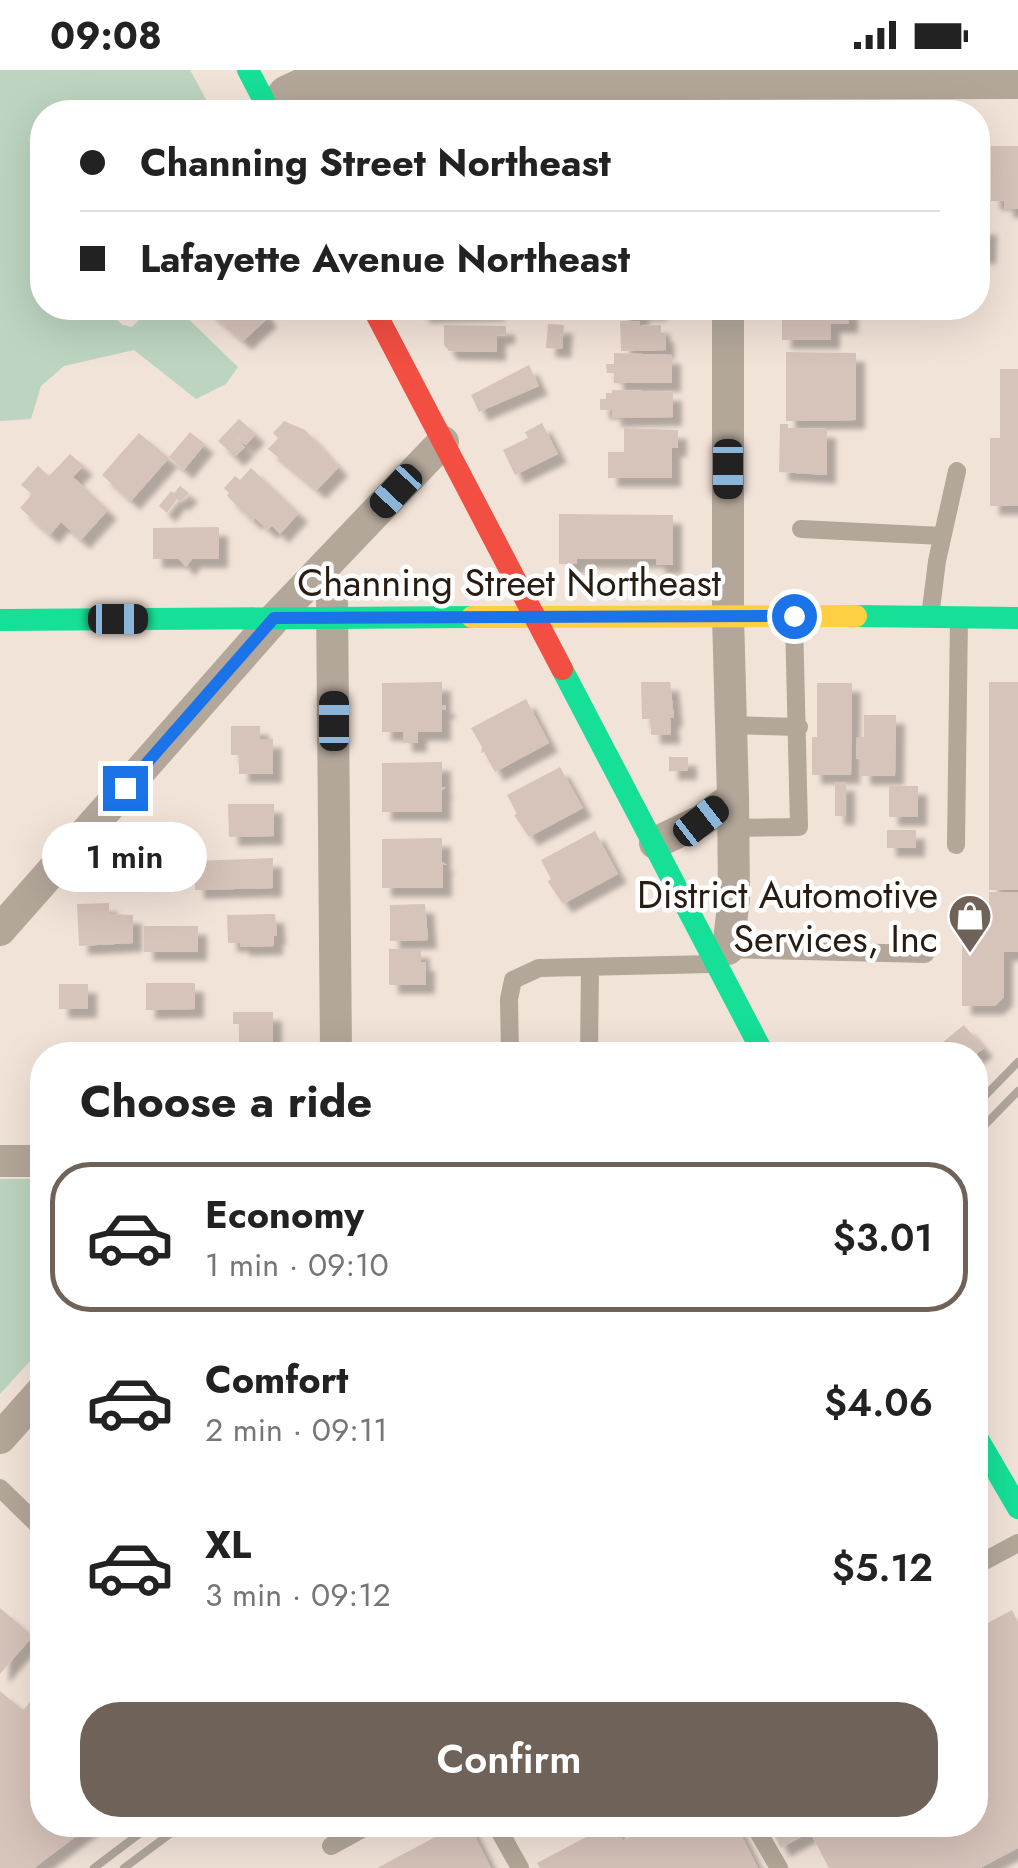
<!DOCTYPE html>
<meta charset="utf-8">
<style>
:root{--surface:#fff;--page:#f6f6f6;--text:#222;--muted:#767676;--line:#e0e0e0;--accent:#6f6258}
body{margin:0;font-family:Jost,sans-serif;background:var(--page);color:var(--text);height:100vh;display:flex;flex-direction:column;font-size:38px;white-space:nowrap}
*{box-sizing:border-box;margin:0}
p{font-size:32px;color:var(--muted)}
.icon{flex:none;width:55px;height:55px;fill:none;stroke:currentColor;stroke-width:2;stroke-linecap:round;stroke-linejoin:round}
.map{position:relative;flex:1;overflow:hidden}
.panel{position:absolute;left:30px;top:972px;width:958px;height:795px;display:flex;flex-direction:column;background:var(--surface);border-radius:40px;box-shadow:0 10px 40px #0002}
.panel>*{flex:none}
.hud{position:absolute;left:30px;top:30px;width:960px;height:220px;border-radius:40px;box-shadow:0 10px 40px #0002;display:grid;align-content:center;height:220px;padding:0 50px;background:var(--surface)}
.end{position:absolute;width:45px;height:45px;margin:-22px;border:12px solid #1a73e8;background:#fff;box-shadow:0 0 0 5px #fff}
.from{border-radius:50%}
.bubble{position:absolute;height:70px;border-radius:35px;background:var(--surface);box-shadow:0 10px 40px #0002;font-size:32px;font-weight:600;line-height:70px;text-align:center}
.car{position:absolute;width:30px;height:60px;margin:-30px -15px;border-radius:12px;box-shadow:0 0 8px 2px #0007;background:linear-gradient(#222 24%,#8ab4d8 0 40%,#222 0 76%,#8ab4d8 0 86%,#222 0)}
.hud b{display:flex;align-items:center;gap:35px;height:95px;font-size:38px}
.hud b+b{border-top:2px solid var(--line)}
.hud i{width:25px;height:25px;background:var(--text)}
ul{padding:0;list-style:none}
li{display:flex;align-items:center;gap:30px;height:150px;margin:0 20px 15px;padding:0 30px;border:5px solid transparent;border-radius:40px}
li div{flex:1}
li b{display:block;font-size:38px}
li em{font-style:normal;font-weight:600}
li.selected{border-color:var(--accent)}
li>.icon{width:90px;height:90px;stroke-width:1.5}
h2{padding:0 50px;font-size:45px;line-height:120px}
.cta{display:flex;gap:20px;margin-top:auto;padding:20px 50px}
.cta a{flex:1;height:115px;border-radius:40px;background:var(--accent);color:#fff;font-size:40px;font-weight:600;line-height:115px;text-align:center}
.status{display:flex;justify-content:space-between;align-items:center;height:70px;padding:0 50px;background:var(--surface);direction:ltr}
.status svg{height:28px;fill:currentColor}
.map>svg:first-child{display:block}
.green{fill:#bcd4c0}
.building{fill:#d6c3ba;filter:url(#shadow)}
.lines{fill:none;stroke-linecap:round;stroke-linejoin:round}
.lane{stroke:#b3a79a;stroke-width:18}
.street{stroke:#b3a79a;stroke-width:32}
.fast{stroke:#16e098;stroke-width:22}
.slow{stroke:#ffcf43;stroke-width:22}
.jam{stroke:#f24e42;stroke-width:22}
.rail{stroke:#b1a79c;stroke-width:8}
.route{stroke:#1a73e8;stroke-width:12}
.labels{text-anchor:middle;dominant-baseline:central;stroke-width:9;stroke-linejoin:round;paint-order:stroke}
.street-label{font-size:38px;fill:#281c13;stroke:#fff}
.poi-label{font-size:38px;fill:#281c13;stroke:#fff;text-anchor:end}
</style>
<div class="status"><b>09:08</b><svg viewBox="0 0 49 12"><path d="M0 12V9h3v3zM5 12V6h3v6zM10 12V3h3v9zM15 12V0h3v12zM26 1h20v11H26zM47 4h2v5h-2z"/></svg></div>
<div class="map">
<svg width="1018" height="1798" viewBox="0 0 1018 1798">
<defs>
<filter id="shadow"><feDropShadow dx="9" dy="9" stdDeviation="2.5" flood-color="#0004"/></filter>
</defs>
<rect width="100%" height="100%" fill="#f2e3d8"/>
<path class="green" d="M0,0H190L213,42H42V238H103L123,255L132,257L151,238H177L238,297L226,314L196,329L134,280L64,296L41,316L31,349L0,351Z
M0,1109H42V1278L0,1324Z"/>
<path class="building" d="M991,76H1018V139H1004V131H991Z
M978,156H988L987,185H978Z
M205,238H261L268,248L243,271Z
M420,238H496V242L420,244Z
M620,238H658V242H640V248H620Z
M782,238H849V254H831V270H782Z
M620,251H640V256L661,255V263H665L666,280L621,281Z
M548,254L564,255L562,279L546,278Z
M444,255L506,256V265L497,266V282L449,281L444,275Z
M786,282L856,283V350L786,351Z
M614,283L672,285V313H614V303H607L606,294H614Z
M529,295L539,316L479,342L471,325Z
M1000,299H1018V436H990V368H1000Z
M612,320L673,322V347L612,348V340H600V329H606V323H612Z
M239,349L256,364L246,375L235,366L245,377L235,387L218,371Z
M284,351L305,360L339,397L317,420L268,379L278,368L273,363Z
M542,353L558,384L515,405L503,380L528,368L525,362Z
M780,354H788V358L827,359V405L779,402Z
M624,358L678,360V378H672V408H608V382H624Z
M190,362L205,374L184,400L169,387Z
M139,363L169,388L131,431L102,405Z
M70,384L84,396L73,407L108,440L81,470L61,452L50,465L20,438L32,424L21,415L38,396L49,406Z
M251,398L299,443L280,464L272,456L268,460L255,448L253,451L227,426L229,423L224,418L235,406L240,410Z
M180,416L189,423L180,432L177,429L167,443L159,436L171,421L174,423Z
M559,444L673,445V495H656V489H577V494H559Z
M219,457V489H192L186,497L179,489H153V458Z
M442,612V636L446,635V640H442V662H418V673H403V662H382V613Z
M641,612H670L674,648H670L671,665H651V649H642Z
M989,612H1018V820H989Z
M817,613H852L851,705H812V667H817Z
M526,629L549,673L495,702L484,682L481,683L482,677L471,658Z
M864,645H896L895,706H861V689H856L857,667H864Z
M231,656H260V669H273V704H239V685H231Z
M669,687H688V701H669Z
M442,692V717H446L442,720V742H382V693Z
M560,697L583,738L529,767L514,745L517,744L507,725Z
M835,712H846V746H835Z
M889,716H918V747H889Z
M228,734H274V766L229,767Z
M887,760H916V778H887Z
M595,761L618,804L563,834L550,815L548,811L551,809L541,790Z
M442,768V792L447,795H443V818H382V769Z
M273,788V818L195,820L194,791Z
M989,822H1018V882H1004V927L995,936H962V840H989Z
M109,833V844L133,845V873L79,876L77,834Z
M425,834L428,870L390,871V835Z
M275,844L277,866H274V876L240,877V873H228L227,845Z
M144,856H198V882H144Z
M389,879H421V892H426V915H389Z
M146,913H195V939L146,940Z
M59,914H88V939H59Z
M233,942H273V985H239V954H233Z
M964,955L984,978L975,985H927Z
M127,973H160V985H127Z
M373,978L418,979V985H373Z
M0,1538L33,1566L0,1604Z
M1012,1540L1018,1552V1778L980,1798H829L810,1762L781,1778L769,1755H975V1560Z
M42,1619V1755H91L34,1798H0V1621L23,1640Z
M458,1755H469L491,1798H377Z
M609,1755H614L623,1771L653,1755H736L758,1798H540L537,1793Z"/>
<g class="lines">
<path class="lane" d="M801,459L942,466
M930,547L937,491L957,401
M731,655L799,657
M732,758L799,757L794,550
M956,775L959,548
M724,879L925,884
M510,985L509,929L513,910L539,898L711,894
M589,985L590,897
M0,1418L42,1459
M975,1496L1018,1473
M496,1755L520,1798
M754,1755L779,1798
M331,1776L369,1755"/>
<path class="street" d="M269,42L285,22L300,15L1018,13
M332,530L336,985
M655,773L701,751L733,727L728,545V238
M0,860L275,548L443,372
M728,879L734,828L733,727
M0,1091H42
M0,1368L42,1321"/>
<path class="fast" d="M248,0L270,42
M856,546L1018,548
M0,550L472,547
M562,599L764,985
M975,1364L1018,1438"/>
<path class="slow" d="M472,547L856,546"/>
<path class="jam" d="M373,238L562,599"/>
<path class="rail" d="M975,1036L1018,992
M975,1065L1018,1021
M94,1798L151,1755
M124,1798L182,1755"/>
</g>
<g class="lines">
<path class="route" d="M125,718L274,548L794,546"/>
</g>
<defs>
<symbol id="shop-pin" viewBox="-11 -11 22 30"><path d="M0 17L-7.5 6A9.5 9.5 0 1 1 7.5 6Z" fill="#6f6258" stroke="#fff"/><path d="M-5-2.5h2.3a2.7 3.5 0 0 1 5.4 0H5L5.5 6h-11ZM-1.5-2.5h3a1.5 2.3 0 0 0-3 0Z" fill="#fff"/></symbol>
</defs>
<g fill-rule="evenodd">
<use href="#shop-pin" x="945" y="821" width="50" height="68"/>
</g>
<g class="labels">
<g class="street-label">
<text x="509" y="512">Channing Street Northeast</text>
</g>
<g class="poi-label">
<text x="938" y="824">District Automotive<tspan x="938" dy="44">Services, Inc</tspan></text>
</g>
</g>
</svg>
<i class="end from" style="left:794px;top:546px"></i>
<i class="end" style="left:125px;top:718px"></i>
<div class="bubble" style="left:42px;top:752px;width:165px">1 min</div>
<i class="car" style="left:728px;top:399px;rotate:180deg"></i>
<i class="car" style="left:396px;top:421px;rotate:223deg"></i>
<i class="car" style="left:118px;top:549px;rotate:90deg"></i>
<i class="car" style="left:334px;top:651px;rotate:0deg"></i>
<i class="car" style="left:701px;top:751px;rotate:52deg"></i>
<div class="hud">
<b><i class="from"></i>Channing Street Northeast</b>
<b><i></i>Lafayette Avenue Northeast</b>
</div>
<section class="panel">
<h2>Choose a ride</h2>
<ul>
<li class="selected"><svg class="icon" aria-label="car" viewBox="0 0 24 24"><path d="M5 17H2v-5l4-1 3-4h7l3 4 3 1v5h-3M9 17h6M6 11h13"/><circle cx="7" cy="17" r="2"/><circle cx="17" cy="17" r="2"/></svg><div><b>Economy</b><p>1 min · 09:10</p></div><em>$3.01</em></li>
<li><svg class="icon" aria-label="car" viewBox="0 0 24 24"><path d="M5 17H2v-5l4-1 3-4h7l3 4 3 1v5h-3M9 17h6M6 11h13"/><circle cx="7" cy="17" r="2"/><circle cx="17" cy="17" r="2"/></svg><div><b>Comfort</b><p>2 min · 09:11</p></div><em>$4.06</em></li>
<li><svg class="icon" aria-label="car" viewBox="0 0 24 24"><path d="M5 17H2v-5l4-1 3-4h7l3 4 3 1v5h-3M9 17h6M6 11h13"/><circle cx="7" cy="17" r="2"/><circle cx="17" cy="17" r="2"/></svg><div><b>XL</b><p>3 min · 09:12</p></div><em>$5.12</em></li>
</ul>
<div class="cta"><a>Confirm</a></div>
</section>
</div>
